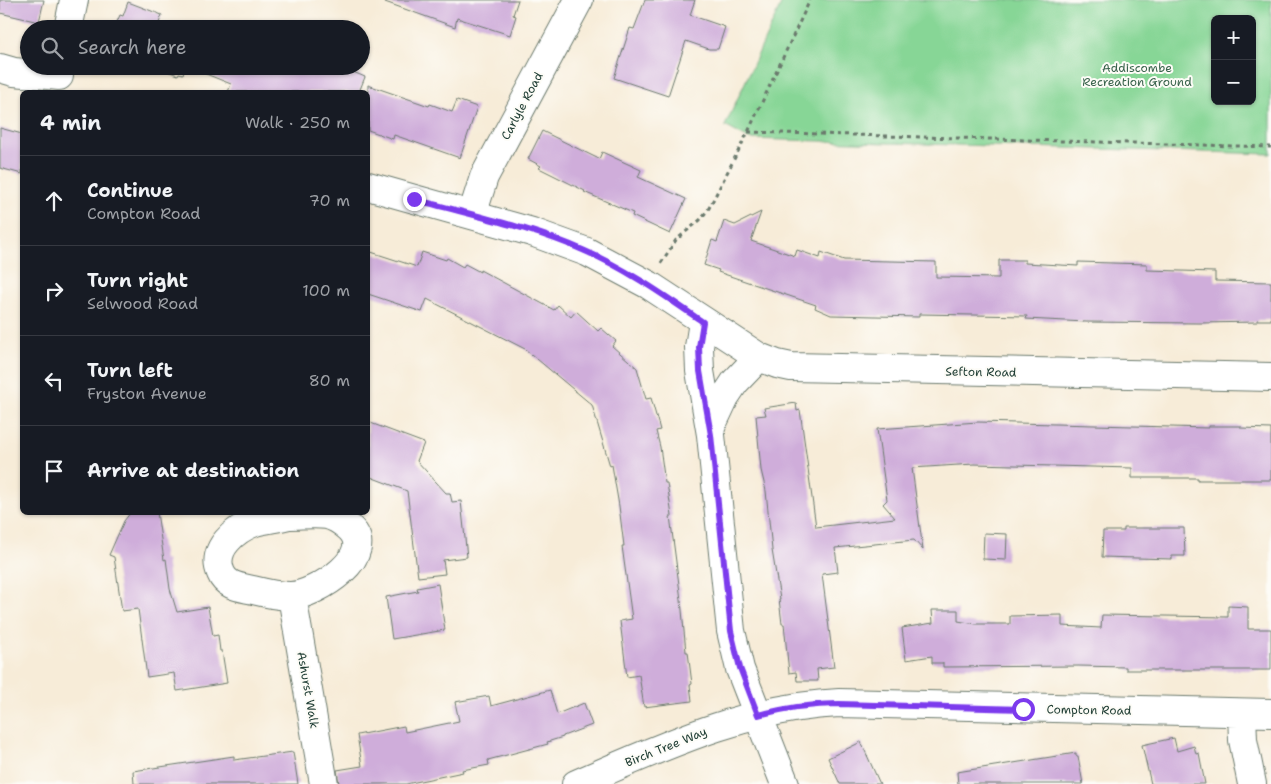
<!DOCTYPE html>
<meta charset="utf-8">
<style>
:root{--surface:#171b24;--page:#20242c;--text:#f1f3f6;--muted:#9ea1a6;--line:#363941}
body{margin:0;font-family:"Shantell Sans",sans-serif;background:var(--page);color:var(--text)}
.controls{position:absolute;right:15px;top:15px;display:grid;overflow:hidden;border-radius:8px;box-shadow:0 1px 4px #0004}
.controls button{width:45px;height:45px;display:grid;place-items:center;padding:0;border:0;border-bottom:1px solid var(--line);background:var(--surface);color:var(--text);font:25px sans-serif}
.stop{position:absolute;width:15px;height:15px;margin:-11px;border:4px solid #7c3aed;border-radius:50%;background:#fff}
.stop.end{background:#7c3aed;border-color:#fff;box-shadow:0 1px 5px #0008}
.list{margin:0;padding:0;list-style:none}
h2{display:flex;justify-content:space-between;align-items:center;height:65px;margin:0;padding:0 20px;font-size:21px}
h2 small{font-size:16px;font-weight:400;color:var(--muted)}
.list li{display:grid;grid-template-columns:32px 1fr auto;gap:15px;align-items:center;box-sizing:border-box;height:90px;padding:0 20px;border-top:1px solid var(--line)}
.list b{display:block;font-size:19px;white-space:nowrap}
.list p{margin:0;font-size:16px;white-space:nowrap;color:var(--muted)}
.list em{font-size:16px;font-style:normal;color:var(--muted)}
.icon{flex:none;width:28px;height:28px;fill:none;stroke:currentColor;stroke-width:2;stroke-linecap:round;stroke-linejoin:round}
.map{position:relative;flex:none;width:1271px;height:784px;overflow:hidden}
.search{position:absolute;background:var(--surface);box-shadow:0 1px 4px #0004;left:20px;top:20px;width:350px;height:55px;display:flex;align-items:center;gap:12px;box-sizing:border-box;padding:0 18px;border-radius:28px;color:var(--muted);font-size:19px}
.panel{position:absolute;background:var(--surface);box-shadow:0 1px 4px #0004;left:20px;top:90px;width:350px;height:425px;border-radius:8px}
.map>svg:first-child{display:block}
</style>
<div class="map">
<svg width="1271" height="784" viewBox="0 0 1271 784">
<rect width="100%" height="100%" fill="#fdfcf7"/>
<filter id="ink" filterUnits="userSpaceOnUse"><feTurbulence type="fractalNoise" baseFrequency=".02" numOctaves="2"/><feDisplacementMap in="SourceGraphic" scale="10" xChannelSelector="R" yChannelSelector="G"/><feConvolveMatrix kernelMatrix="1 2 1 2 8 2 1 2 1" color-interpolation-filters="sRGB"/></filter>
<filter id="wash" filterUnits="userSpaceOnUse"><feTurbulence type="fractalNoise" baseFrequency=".0096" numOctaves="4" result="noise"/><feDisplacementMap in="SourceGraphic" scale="20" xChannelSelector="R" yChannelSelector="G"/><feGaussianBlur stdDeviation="1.12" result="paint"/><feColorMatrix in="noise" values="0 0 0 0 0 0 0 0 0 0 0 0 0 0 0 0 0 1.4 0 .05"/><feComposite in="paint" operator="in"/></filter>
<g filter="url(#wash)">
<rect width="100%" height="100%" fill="#f7ecd8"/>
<path fill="#87d696" stroke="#538a65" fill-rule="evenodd" d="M783,0H1271V154L749,139L725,126ZM1215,19H1252V101H1215Z"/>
<g id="blocks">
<path fill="#cfadda" d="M0,0H44L39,22L0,13Z
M386,0H518L513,15L516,16L510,35L457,18L455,27L385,2Z
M645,0H695L690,15L725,27L718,49H709L686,41L668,96L614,78L630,28L634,29Z
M128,2L162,15L159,23L174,29H114L120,15L123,16Z
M153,66H339L365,77L359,92H228L231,84L186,66L183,74L179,73L178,75Z
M368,85L429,106L430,104L452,112L457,100L477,107L460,158L394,135L393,139L368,130Z
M0,128L22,134V174L0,168Z
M542,131L599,159L602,152L641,170L638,177L686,199L670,234L632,216L633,213L584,192L585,191L539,168L541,166L528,159Z
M761,212L751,241L795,256L797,250L820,258L821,252L844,260L936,262V277L999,278V260H1025V263L1078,266V262L1147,264V270L1215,272V281L1271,282V320H1257V322L1200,323L1086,322L1026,319L1027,316L919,314V317L831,315L815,308L816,305L718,272L719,270L704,265L712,240L717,242L724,221L735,225Z
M368,251L417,267L422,252L446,260L447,258L463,267L465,264L480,272V270L554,310L558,305L571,317L576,311L598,331L601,328L616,341L612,346L637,368L646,399L651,398L660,430L656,431L660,447L665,483H667L672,516H670L681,600L686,652H688L692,684L690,685L692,701L644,707L639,675L627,677L620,621L632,619L622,546H624L619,506L612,465L610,466L592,405L525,349L427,299L422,312L368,294Z
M796,403L797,411L800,410L816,527L895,518L883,504L887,500L877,429L978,422L1209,428V426H1241V428L1271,429V480H1198V478H1132V468L974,464L912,468L923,550L914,540L835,548L838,572L822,574L834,667L817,669L818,681H797L796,672L789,673L784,624H782L779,599H780L772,550L766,491L761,470L756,416L766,415L764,408Z
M368,422L424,443L417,461L446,493H450L452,502L461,501L467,557L443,560L445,574L418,577L407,491L368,476Z
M131,512H157L164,560L166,559L170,589L177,612L208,607L213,636L218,635L220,651H222L227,683L177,691L174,673L147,677L138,609L122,611L114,557L109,555L124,521Z
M1124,528H1184L1185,556H1172V559L1102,557L1103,531H1124Z
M984,533L1007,534L1006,560L983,559Z
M438,584L445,630L392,639L386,597L418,591L417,588Z
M1228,606L1248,607V629H1271V670H1126V667L1079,666L943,667V663H932V656L906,660L902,628L933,623L932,610H958V621L976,624H1010V616L1062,615V626L1101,628L1102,615L1228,617Z
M550,690L557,714L584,703L592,725L563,736V737L547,742L548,744L488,760L489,765L462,770L463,772L406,784H339L337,770L362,766L357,735L404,726L405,732L459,721L455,702L489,696L491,706Z
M1174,738L1177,751L1194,746L1196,754L1199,753L1205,784H1151L1142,745Z
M861,742L880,784H840L828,758Z
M293,752L298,784H134L133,771L234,756V760Z
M1076,753V756H1078L1083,784H958L957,772Z"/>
</g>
</g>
<g filter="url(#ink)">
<use href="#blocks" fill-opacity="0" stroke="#6b7a6d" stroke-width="1"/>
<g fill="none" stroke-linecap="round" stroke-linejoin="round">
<g stroke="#6b7a6d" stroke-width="30">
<path id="minor" d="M68,29L74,0
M0,68L14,72L59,76
M368,186L532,232L587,252L649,285L759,357L777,364L791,367L1271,377
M472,215L484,177L579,0
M703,322L699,347L700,371L711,435L731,631L740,669L747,687L785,784
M710,429L725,397L735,382L759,357
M289,515C301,515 315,513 327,515C335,517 341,521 347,526C383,553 315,596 290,596C278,596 265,593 253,590C240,587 226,586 221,573C210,549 236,529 255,522C266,519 278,518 289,515Z
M292,596L324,784
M1242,713L1243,740L1252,784
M576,784C660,748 746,707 839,703L1271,713"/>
</g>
<path stroke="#6b7a6d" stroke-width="3" stroke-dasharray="4 4" stroke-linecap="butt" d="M748,132L1271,147
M661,263L676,240L700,220L709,208L748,132L810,0"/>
<use href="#minor" stroke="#fff" stroke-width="28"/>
</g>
</g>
<g fill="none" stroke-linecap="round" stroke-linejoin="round" filter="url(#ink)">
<path stroke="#7c3aed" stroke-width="6" d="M414,199C471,215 531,227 585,251C627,269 665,296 703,322L699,347L700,371L711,435L731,631L740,668L758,715C785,708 811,704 839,704L1023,709"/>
</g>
<g text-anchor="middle" stroke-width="4" stroke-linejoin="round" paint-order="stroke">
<g font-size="12" fill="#39634c" stroke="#fdfcf7">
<text x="1137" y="72">Addiscombe<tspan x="1137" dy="14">Recreation Ground</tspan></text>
</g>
<g font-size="12" fill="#1f3d34" stroke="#fdfcf7">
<text transform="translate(522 106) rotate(-62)" y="4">Carlyle Road</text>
<text transform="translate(981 372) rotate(1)" y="4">Sefton Road</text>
<text transform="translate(308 690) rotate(80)" y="4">Ashurst Walk</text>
<text transform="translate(1089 710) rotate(1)" y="4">Compton Road</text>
<text transform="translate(666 747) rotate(-22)" y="4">Birch Tree Way</text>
</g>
</g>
</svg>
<div class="controls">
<button>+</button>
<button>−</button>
</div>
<div class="stop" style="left:1023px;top:709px"></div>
<div class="stop end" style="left:414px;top:199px"></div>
<div class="search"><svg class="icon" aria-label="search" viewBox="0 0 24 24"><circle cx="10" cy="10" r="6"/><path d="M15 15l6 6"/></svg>Search here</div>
<section class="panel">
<h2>4 min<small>Walk · 250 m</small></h2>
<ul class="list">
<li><svg class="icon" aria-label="ahead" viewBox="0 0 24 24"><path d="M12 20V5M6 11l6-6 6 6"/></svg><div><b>Continue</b><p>Compton Road</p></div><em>70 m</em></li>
<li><svg class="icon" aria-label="right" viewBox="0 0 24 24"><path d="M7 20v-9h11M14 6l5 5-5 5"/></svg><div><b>Turn right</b><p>Selwood Road</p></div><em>100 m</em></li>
<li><svg class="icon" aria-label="left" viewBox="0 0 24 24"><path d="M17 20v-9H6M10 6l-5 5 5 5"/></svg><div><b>Turn left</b><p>Fryston Avenue</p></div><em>80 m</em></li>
<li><svg class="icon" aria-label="arrive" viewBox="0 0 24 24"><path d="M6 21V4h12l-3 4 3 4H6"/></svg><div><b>Arrive at destination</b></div></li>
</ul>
</section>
</div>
